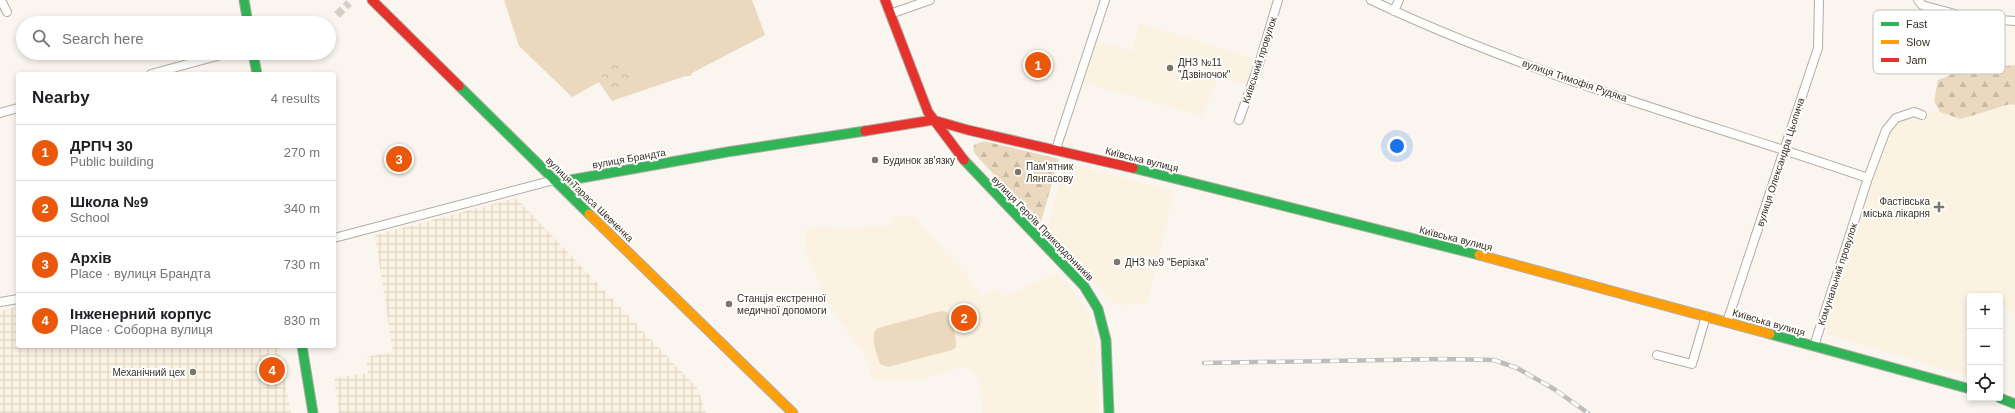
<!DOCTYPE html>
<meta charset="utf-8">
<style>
:root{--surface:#fff;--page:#f2f2f2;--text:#202124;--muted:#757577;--line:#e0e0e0;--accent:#ea580c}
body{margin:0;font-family:Helvetica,sans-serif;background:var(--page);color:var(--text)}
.controls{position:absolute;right:12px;bottom:12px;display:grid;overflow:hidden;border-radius:4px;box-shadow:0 2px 6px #0003}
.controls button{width:36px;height:36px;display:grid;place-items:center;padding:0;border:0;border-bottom:1px solid var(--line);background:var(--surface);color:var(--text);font:20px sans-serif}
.you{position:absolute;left:1397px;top:146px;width:14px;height:14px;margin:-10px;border:3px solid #fff;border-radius:50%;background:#1a73e8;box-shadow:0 0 0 6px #1a73e833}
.badge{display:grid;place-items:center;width:26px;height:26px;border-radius:50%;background:var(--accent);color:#fff;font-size:13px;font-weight:700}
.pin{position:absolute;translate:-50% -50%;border:2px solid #fff;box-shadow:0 1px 4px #0006}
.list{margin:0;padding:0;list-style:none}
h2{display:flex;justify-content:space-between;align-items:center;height:52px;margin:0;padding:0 16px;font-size:17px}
h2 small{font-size:13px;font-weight:400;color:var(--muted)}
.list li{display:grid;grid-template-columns:26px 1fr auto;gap:12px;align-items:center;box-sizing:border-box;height:56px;padding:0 16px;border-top:1px solid var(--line)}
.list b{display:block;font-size:15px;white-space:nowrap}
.list p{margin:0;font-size:13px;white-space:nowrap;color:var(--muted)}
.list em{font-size:13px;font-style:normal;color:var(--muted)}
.icon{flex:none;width:22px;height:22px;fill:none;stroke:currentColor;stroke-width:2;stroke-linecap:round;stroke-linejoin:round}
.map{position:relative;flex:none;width:2015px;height:413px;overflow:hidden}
.search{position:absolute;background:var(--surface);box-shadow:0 2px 6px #0003;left:16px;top:16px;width:320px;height:44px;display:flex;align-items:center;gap:10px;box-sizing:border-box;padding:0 14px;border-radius:22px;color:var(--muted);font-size:15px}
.panel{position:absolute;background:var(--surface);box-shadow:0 2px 6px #0003;left:16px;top:72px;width:320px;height:276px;border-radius:4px}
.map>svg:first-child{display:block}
</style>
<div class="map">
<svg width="2015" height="413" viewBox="0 0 2015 413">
<defs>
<pattern id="industrial-grid" width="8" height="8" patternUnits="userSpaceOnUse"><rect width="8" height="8" fill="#fcf2e2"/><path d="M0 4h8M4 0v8" fill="none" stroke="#d9d0c2"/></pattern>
<pattern id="forest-firs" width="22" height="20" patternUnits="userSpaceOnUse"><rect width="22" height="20" fill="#ead9be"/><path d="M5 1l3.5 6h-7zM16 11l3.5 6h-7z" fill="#c9bba3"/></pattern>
<pattern id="park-crowns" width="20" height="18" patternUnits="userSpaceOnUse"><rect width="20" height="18" fill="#ead9be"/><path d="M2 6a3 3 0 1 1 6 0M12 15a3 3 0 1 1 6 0" fill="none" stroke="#c9bba3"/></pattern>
</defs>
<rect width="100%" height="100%" fill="#faf6ef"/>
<path fill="#fcf2e2" d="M1140,23L1256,60L1247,85L1219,76L1202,116L1082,82L1096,41L1132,51Z
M2010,104L2015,105V314L2002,307L2000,312V296H1970V376L1829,335L1824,326L1895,115L1916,110L1940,112L1961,119Z
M1065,162L1174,191L1147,304L1118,305L1105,294L1047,229Z
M896,216L915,217L944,251L967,275L982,298L998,288L1003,297L1057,273L1077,294L1088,313L1092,325L1096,343L1099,413H983L979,381L967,366L915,381L873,380L864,354L825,299L806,251L805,229L827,226L833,230L891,225Z"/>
<path fill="url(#industrial-grid)" d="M516,198L698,389L706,413H339L334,378L368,373L366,357L393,352L375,235Z
M18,307V346H278L291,413H0V311Z"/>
<path fill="#ead9be" d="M504,0H752L765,35L692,73L691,76H685L612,101L599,82L572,97L519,46Z
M941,311L947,312C952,321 957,336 956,347L952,350L888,367L880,364C877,353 868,335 878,328Z"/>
<path fill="url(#forest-firs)" d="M2015,65V105L2010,104L1961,119L1940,112L1934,101L1938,80L1957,72Z
M984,141L1059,159L1040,225L975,154L973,149L974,145Z"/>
<path fill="url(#park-crowns)" d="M621,58L634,90L612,96L597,66Z"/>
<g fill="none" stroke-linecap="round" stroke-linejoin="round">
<path stroke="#d3cec6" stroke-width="8" stroke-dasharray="8 4" stroke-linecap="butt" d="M337,15L349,3"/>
<g stroke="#b2ada5" stroke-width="10">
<path id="street" d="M1,0L7,12
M1371,0C1530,76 1702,121 1868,178
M1918,0L1922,5L1970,18L2015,21
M1394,11L1399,0
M890,14L930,0
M151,74L228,53
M0,113L18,108
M1239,120L1259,64L1278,0
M1056,149L1105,0
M334,238L554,180
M0,302L18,299
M1727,322L1818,48L1819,0
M1814,346L1868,178L1886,130L1896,118L1914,112L1922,115
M1657,355L1692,364L1706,316"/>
</g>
<g stroke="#b2ada5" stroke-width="11">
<path id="fast" d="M244,0L248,23
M253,53L257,74
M459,86L589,214
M964,160L1084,286L1098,309L1106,340L1109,413
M1133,168L1479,255
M554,180H570L727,152L865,131
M1770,334L1970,389
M302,346L313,413
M2000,398L2015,404"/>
</g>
<g stroke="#b2ada5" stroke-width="11">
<path id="slow" d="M589,214L793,413
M1479,255L1770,334"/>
</g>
<g stroke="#b2ada5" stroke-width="11">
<path id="jam" d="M372,0L459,86
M885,0L928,112L964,160
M865,131L933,120L968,130L1133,168"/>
</g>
<use href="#street" stroke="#fefefd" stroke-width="8"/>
<use href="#fast" stroke="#30b455" stroke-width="9"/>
<use href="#slow" stroke="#ff9f0a" stroke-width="9"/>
<use href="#jam" stroke="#e5322d" stroke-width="9"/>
<g stroke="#bebdbb" stroke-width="4.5">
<path id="rail" d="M1204,363L1443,359L1494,360L1517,368L1554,389L1588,413"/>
</g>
<use href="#rail" stroke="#fff" stroke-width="3" stroke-dasharray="9" stroke-linecap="butt"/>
</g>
<g fill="#7b756a" stroke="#fff" stroke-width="1.5">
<circle cx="1170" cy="68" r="4"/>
<circle cx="875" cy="160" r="4"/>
<circle cx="1018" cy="172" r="4"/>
<path d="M1937 201h4v4h4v4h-4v4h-4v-4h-4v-4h4z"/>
<circle cx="1117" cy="262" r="4"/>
<circle cx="729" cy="304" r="4"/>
<circle cx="193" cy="372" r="4"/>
</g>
<g text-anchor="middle" stroke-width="4" stroke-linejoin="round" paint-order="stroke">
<g font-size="10" fill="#373023" stroke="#fff">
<text transform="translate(1259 60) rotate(-72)" y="4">Київський провулок</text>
<text transform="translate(1575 80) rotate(19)" y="4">вулиця Тимофія Рудяка</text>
<text transform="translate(629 158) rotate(-10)" y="4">вулиця Брандта</text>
<text transform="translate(1142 159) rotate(14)" y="4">Київська вулиця</text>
<text transform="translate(1780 162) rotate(-72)" y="4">вулиця Олександра Цьопича</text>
<text transform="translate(590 199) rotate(44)" y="4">вулиця Тараса Шевченка</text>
<text transform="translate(1043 228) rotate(46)" y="4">вулиця Героїв Прикордонників</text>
<text transform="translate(1456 238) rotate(14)" y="4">Київська вулиця</text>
<text transform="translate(1837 274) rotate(-72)" y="4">Комунальний провулок</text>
<text transform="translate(1769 322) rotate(16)" y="4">Київська вулиця</text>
</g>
<g font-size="10" fill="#373023" stroke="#fff" text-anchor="start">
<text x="1178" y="66">ДНЗ №11<tspan x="1178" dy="12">"Дзвіночок"</tspan></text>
<text x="883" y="164">Будинок зв'язку</text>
<text x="1026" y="170">Пам'ятник<tspan x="1026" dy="12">Лянгасову</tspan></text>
<text x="1930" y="205" text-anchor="end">Фастівська<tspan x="1930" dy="12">міська лікарня</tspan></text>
<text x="1125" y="266">ДНЗ №9 "Берізка"</text>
<text x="737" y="302">Станція екстренної<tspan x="737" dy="12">медичної допомоги</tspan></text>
<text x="185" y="376" text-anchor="end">Механічний цех</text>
</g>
</g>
<rect x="1873" y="10" width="132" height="64" rx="6" fill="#fff" stroke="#c3c1bd" stroke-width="1"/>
<rect x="1881" y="22" width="18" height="4" fill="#30b455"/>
<rect x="1881" y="40" width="18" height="4" fill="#ff9f0a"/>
<rect x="1881" y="58" width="18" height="4" fill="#e5322d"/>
<g font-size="11" fill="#373023">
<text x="1906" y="28">Fast</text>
<text x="1906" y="46">Slow</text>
<text x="1906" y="64">Jam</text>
</g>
</svg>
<div class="controls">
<button>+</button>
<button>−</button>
<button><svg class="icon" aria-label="locate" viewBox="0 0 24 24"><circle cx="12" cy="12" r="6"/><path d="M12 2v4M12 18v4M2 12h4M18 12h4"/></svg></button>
</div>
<div class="you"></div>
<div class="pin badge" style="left:1038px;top:65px">1</div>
<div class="pin badge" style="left:964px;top:318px">2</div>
<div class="pin badge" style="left:399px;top:159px">3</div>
<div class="pin badge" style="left:272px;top:370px">4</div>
<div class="search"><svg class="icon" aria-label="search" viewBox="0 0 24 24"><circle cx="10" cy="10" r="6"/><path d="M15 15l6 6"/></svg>Search here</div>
<section class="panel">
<h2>Nearby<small>4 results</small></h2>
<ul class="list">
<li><span class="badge">1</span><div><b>ДРПЧ 30</b><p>Public building</p></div><em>270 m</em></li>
<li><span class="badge">2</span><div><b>Школа №9</b><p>School</p></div><em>340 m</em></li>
<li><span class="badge">3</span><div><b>Архів</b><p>Place · вулиця Брандта</p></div><em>730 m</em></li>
<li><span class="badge">4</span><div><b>Інженерний корпус</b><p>Place · Соборна вулиця</p></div><em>830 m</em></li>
</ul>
</section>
</div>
